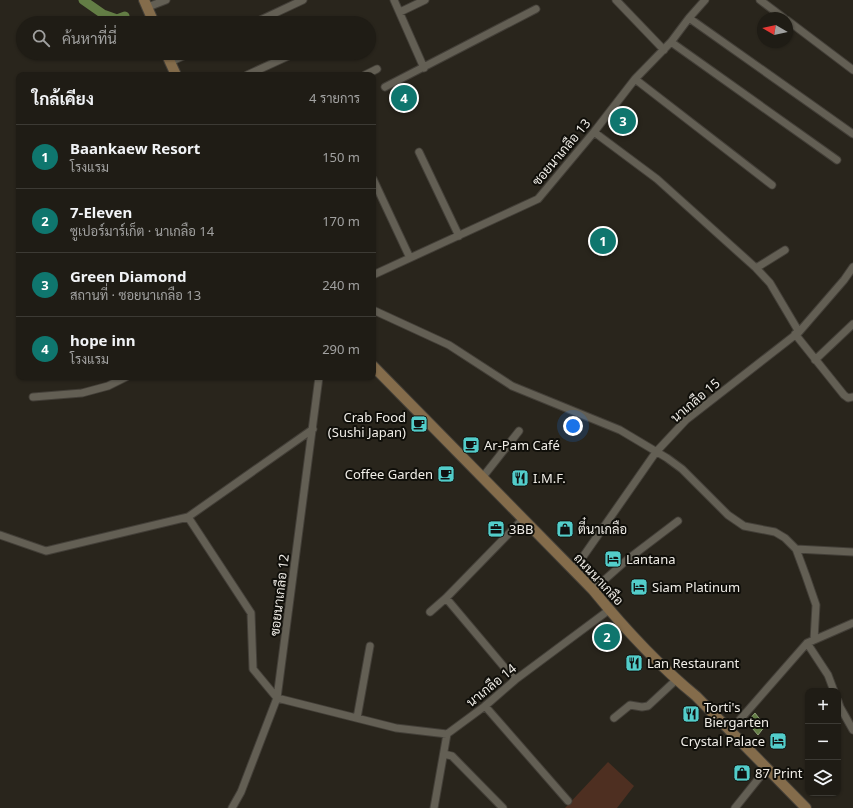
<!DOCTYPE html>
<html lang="th">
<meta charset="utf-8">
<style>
:root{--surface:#1f1c15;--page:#2c2922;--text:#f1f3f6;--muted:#a1a1a0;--line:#3c3a34;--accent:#0f766e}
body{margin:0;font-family:"Noto Sans",Sarabun,sans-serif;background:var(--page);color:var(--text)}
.controls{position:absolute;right:12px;bottom:12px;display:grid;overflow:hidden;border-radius:8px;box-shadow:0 1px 3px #0004}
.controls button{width:36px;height:36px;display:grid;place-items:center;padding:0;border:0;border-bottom:1px solid var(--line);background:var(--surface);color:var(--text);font:20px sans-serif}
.compass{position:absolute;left:757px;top:12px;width:36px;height:36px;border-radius:50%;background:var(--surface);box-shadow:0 1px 3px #0004;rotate:279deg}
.you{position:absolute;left:573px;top:426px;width:14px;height:14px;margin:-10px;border:3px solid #fff;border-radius:50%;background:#1a73e8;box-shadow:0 0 0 6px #1a73e833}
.badge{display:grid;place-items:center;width:26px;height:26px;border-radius:50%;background:var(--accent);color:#fff;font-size:13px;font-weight:700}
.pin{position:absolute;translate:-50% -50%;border:2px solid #fff;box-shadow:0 1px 4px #0006}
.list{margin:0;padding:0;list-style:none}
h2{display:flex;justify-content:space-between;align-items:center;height:52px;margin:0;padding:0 16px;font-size:17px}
h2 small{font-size:13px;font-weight:400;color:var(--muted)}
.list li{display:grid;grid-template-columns:26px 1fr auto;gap:12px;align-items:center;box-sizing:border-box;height:64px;padding:0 16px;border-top:1px solid var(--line)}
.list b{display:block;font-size:15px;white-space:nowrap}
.list p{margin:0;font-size:13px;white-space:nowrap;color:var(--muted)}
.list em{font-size:13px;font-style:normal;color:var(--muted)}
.icon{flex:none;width:22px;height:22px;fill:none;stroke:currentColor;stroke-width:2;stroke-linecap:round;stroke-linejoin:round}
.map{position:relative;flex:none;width:853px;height:808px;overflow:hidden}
.search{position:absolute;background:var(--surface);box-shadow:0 1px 3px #0004;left:16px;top:16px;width:360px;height:44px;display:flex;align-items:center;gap:10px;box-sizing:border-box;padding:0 14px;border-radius:22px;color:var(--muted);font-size:15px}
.panel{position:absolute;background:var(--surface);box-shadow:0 1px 3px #0004;left:16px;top:72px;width:360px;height:308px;border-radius:8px}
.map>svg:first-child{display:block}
</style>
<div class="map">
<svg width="853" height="808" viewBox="0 0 853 808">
<rect width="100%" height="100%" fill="#29251c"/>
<path fill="#4e2f21" d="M608,762L634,786L617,808H565Z"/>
<path fill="#637d45" stroke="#8d9f76" d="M755,713L765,726L758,735L747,722Z"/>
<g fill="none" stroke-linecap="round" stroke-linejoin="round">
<path stroke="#637d45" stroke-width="9" d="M83,0L103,14L117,19L125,16"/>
<g stroke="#433f38" stroke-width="9">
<path id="street" d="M394,0L424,68
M616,0L664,50
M760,0L784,18
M148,7L166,0
M400,12L425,0
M689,18L853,134
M787,20L853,70
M254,23L303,0
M671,42L837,160
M170,62L190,53
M247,75L295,53
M365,75L377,69
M635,79L772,185
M385,87L536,9
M594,132L657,179L756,268L770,283L799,332
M419,152L459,236
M373,179L410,258
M756,268L785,250
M373,275L538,199L594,132L635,79L671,42L689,18L705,0
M373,310L449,345L512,386L620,430L667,458L682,469L728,515L744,526L775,532L785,538L796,549L806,576L816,605L814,640L807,643L730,731
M795,334L844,395L848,398L853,397
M815,360L853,324
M33,397L82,393L108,386L126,377
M482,478L519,431
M188,517L251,613L253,669L277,698L396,728L447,734
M0,535L46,551L188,517L313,429
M796,549L853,552
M573,571L656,452L686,420L799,332L844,280L853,267
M593,590L628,559L678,521
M446,598L515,680
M430,612L446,598L523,519
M814,640L853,623
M807,643L828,675L834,691
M838,701L840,707L853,730
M485,706L568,801
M357,718L370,646
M614,718L630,705L642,707L648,706L676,680
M444,754L452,756L503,808
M232,808L241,792L277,698L319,377
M434,808L447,734L485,706L515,680L609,610
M735,808L767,768"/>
</g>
<g stroke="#433f38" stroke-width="12">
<path id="secondary" d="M144,0L154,23
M166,53L176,75
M373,366L593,590C624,628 658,665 696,696L806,808"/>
</g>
<use href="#street" stroke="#635f54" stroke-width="7"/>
<use href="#secondary" stroke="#846c4b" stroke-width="10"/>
</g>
<defs>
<g id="cafe-square" transform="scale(0.9)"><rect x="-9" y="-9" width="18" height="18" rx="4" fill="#53cdca" stroke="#100f0a"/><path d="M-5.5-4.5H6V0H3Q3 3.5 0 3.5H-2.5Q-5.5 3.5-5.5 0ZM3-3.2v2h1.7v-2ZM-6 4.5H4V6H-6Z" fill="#111"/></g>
<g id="restaurant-square" transform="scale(0.9)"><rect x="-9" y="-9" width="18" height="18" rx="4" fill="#53cdca" stroke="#100f0a"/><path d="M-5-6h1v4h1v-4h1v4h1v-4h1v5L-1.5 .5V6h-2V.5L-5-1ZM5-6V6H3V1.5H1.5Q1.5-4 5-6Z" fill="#111"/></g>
<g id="office-square" transform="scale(0.9)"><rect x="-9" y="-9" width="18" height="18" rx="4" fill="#53cdca" stroke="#100f0a"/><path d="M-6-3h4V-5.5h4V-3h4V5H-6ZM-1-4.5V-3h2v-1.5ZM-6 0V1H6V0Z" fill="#111"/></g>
<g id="shop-square" transform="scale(0.9)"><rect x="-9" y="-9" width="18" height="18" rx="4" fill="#53cdca" stroke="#100f0a"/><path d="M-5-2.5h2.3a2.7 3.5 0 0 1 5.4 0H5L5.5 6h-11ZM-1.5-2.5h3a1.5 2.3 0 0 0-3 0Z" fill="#111"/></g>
<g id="hotel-square" transform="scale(0.9)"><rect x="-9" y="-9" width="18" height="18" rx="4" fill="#53cdca" stroke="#100f0a"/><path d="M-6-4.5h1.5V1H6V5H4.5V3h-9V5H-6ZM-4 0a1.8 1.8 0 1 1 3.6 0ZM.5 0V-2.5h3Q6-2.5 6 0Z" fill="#111"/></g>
</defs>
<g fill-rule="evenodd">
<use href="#cafe-square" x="419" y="424"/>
<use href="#cafe-square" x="471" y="445"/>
<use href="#cafe-square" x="446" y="474"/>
<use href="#restaurant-square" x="520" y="478"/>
<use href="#office-square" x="496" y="529"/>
<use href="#shop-square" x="565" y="529"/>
<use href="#hotel-square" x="613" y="559"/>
<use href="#hotel-square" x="639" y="587"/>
<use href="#restaurant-square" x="634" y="663"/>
<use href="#restaurant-square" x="691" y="714"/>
<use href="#hotel-square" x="778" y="741"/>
<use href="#shop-square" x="742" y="773"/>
</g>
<g text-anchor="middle" stroke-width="4" stroke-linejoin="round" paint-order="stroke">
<g font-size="13" fill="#f0ede7" stroke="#100f0a">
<text transform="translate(561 152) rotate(-50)" y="5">ซอยนาเกลือ 13</text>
<text transform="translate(695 400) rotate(-40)" y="5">นาเกลือ 15</text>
<text transform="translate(599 579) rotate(47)" y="5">ถนนนาเกลือ</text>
<text transform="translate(279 595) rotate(-83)" y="5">ซอยนาเกลือ 12</text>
<text transform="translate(491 685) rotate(-39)" y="5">นาเกลือ 14</text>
</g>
<g font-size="13" fill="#f0ede7" stroke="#100f0a" text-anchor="start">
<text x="406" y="422" text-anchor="end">Crab Food<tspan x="406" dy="15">(Sushi Japan)</tspan></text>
<text x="484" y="450">Ar-Pam Café</text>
<text x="433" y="479" text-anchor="end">Coffee Garden</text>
<text x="533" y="483">I.M.F.</text>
<text x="509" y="534">3BB</text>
<text x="578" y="534">ตี๋นาเกลือ</text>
<text x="626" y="564">Lantana</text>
<text x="652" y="592">Siam Platinum</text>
<text x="647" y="668">Lan Restaurant</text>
<text x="704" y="712">Torti's<tspan x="704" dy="15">Biergarten</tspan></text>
<text x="765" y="746" text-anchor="end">Crystal Palace</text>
<text x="755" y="778">87 Print</text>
</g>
</g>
</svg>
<div class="controls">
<button>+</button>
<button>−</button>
<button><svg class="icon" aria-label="layers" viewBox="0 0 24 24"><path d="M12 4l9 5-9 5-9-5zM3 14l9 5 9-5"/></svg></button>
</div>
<svg class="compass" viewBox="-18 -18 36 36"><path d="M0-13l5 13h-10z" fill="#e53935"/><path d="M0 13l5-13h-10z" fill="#a1a1a0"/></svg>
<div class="you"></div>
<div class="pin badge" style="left:603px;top:241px">1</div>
<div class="pin badge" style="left:607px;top:637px">2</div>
<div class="pin badge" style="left:623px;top:121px">3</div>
<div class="pin badge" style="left:404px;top:98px">4</div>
<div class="search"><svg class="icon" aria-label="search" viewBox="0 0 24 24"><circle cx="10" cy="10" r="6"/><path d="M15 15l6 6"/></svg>ค้นหาที่นี่</div>
<section class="panel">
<h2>ใกล้เคียง<small>4 รายการ</small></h2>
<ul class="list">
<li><span class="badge">1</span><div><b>Baankaew Resort</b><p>โรงแรม</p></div><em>150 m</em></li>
<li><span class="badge">2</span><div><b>7-Eleven</b><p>ซูเปอร์มาร์เก็ต · นาเกลือ 14</p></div><em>170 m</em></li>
<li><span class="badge">3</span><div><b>Green Diamond</b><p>สถานที่ · ซอยนาเกลือ 13</p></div><em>240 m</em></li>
<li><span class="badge">4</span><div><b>hope inn</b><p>โรงแรม</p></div><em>290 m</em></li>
</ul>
</section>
</div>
